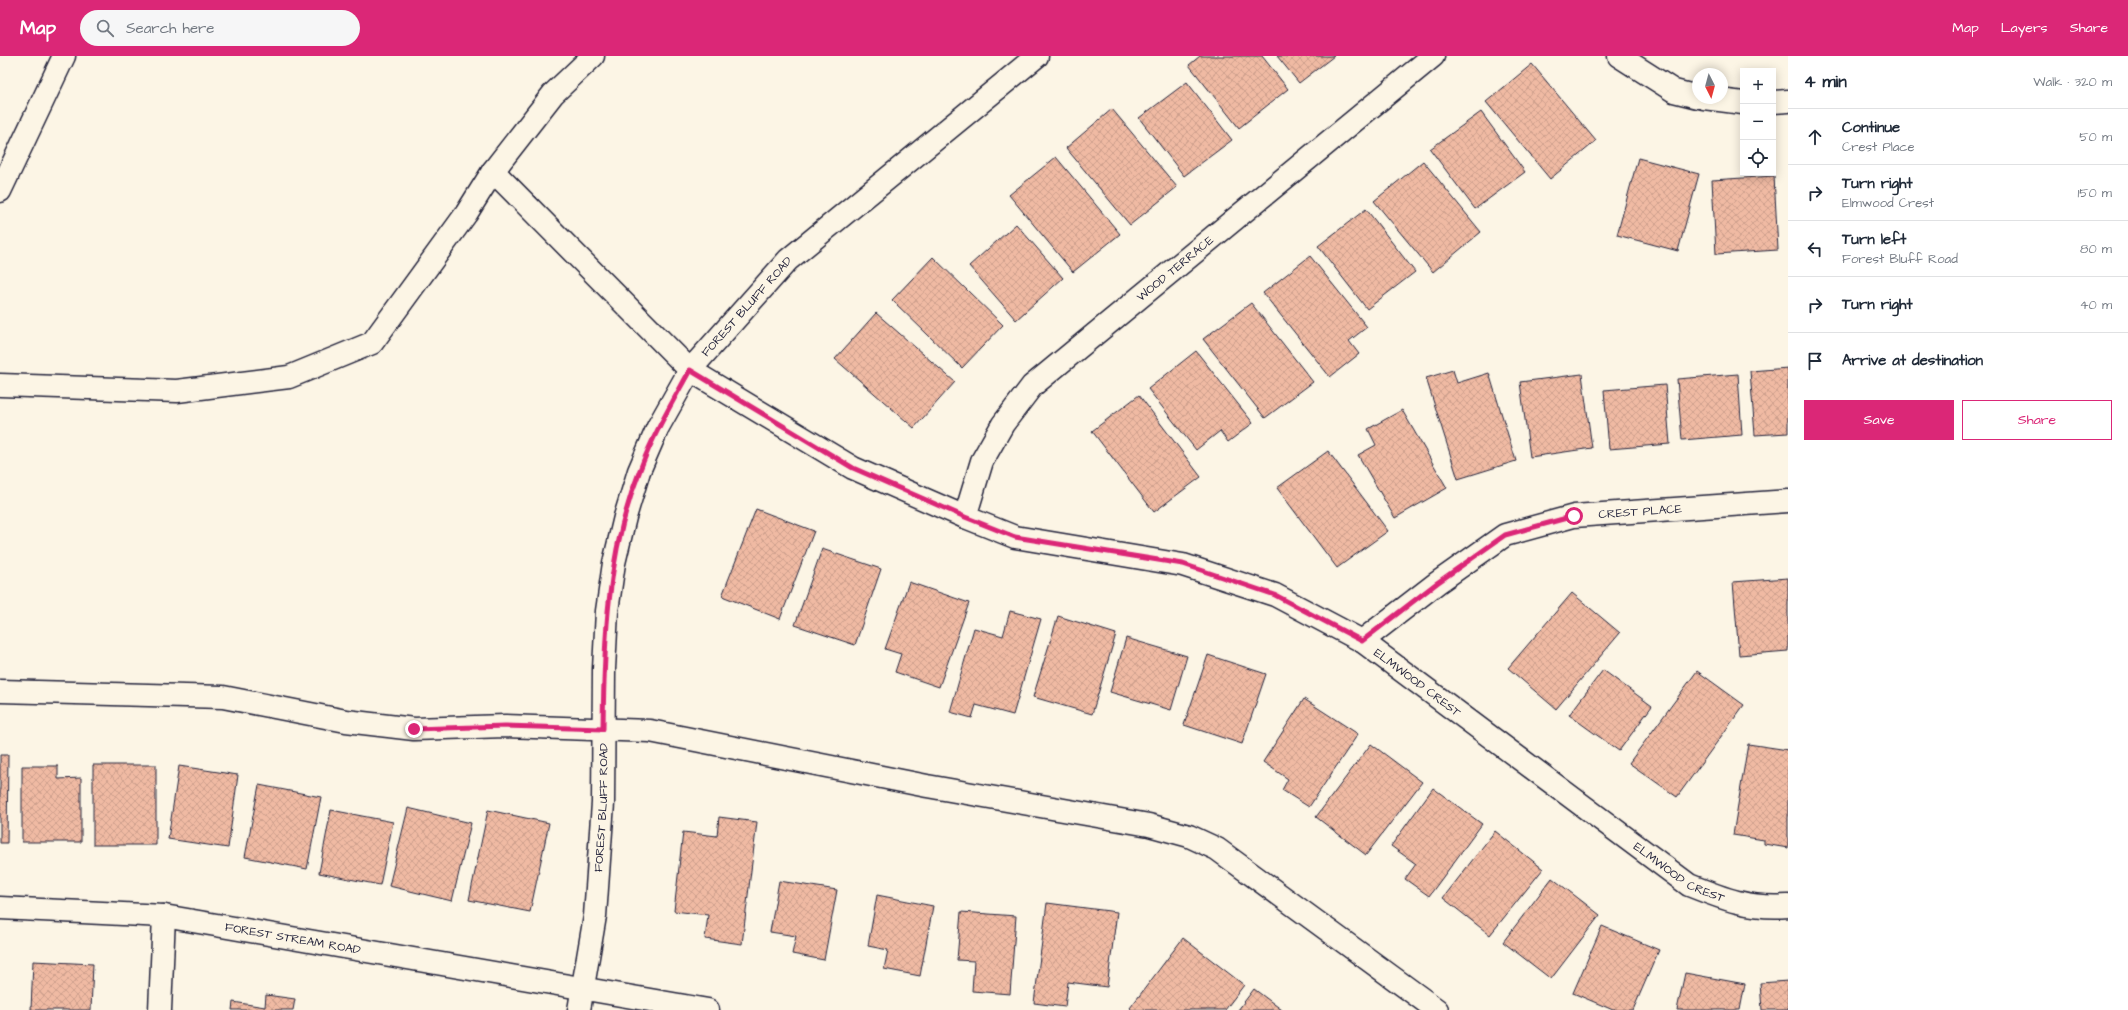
<!DOCTYPE html>
<meta charset="utf-8">
<style>
:root{--surface:#fff;--page:#f6f6f7;--text:#1f2937;--muted:#747a83;--line:#e0e1e3;--accent:#db2777}
body{margin:0;font-family:"Architects Daughter",sans-serif;background:var(--page);color:var(--text)}
.controls{position:absolute;right:12px;top:12px;display:grid;overflow:hidden;border-radius:0px;box-shadow:0 2px 10px #0003}
.controls button{width:36px;height:36px;display:grid;place-items:center;padding:0;border:0;border-bottom:1px solid var(--line);background:var(--surface);color:var(--text);font:20px sans-serif}
.compass{position:absolute;left:1692px;top:12px;width:36px;height:36px;border-radius:50%;background:var(--surface);box-shadow:0 2px 10px #0003;rotate:174deg}
.stop{position:absolute;width:12px;height:12px;margin:-9px;border:3px solid #db2777;border-radius:50%;background:#fff}
.stop.end{background:#db2777;border-color:#fff;box-shadow:0 1px 4px #0008}
.list{margin:0;padding:0;list-style:none}
h2{display:flex;justify-content:space-between;align-items:center;height:52px;margin:0;padding:0 16px;font-size:17px}
h2 small{font-size:13px;font-weight:400;color:var(--muted)}
.list li{display:grid;grid-template-columns:26px 1fr auto;gap:12px;align-items:center;box-sizing:border-box;height:56px;padding:0 16px;border-top:1px solid var(--line)}
.list b{display:block;font-size:15px;white-space:nowrap}
.list p{margin:0;font-size:13px;white-space:nowrap;color:var(--muted)}
.list em{font-size:13px;font-style:normal;color:var(--muted)}
.actions{display:flex;gap:8px;padding:12px 16px}
.actions a{flex:1;padding:9px 0;border:1px solid var(--accent);border-radius:0px;text-align:center;font-size:14px;color:var(--accent)}
.actions .main{background:var(--accent);color:#fff}
.icon{flex:none;width:22px;height:22px;fill:none;stroke:currentColor;stroke-width:2;stroke-linecap:round;stroke-linejoin:round}
.map{position:relative;flex:none;width:1788px;height:954px;overflow:hidden}
header{display:flex;align-items:center;gap:24px;box-sizing:border-box;height:56px;padding:0 20px;background:var(--accent);color:#fff}
header strong{font-size:19px}
nav{display:flex;gap:22px;margin-inline-start:auto;font-size:14px}
.search{width:280px;height:36px;background:var(--page);display:flex;align-items:center;gap:10px;box-sizing:border-box;padding:0 14px;border-radius:22px;color:var(--muted);font-size:15px}
main{display:flex}
aside{flex:1;background:var(--surface)}
.map>svg:first-child{display:block}
</style>
<header>
<strong>Map</strong>
<div class="search"><svg class="icon" aria-label="search" viewBox="0 0 24 24"><circle cx="10" cy="10" r="6"/><path d="M15 15l6 6"/></svg>Search here</div>
<nav><a>Map</a><a>Layers</a><a>Share</a></nav>
</header>
<main>
<div class="map">
<svg width="1788" height="954" viewBox="0 0 1788 954">
<defs>
<pattern id="building-cross-hatch" width="8" height="8" patternUnits="userSpaceOnUse"><rect width="8" height="8" fill="#f0baa3"/><path d="M0 0l8 8M0 8l8-8" fill="none" stroke="#cea08d"/></pattern>
</defs>
<rect width="100%" height="100%" fill="#fcf5e5"/>
<filter id="ink" filterUnits="userSpaceOnUse"><feTurbulence type="fractalNoise" baseFrequency=".025" numOctaves="2"/><feDisplacementMap in="SourceGraphic" scale="8" xChannelSelector="R" yChannelSelector="G"/><feConvolveMatrix kernelMatrix="1 2 1 2 8 2 1 2 1" color-interpolation-filters="sRGB"/></filter>
<g filter="url(#ink)">
<path fill="url(#building-cross-hatch)" stroke="#22223b" d="M1200,0H1262L1288,33L1239,72L1189,9Z
M1277,0H1334L1299,27Z
M1532,8L1596,85L1550,123L1486,46Z
M1187,26L1232,84L1184,120L1139,62Z
M1112,53L1177,131L1130,169L1066,92Z
M1481,56L1525,116L1475,153L1430,93Z
M1056,101L1120,178L1073,216L1009,139Z
M1638,102L1699,118L1678,195L1617,179Z
M1423,105L1481,176L1433,216L1374,145Z
M1774,120L1778,194L1716,198L1712,124Z
M1366,153L1415,216L1367,253L1318,190Z
M1016,168L1063,222L1016,264L969,210Z
M1310,200L1367,271L1349,285L1359,298L1330,321L1263,237Z
M933,201L1003,269L962,312L892,244Z
M1251,247L1313,326L1265,362L1203,283Z
M876,257L955,326L914,372L835,303Z
M1196,295L1253,367L1228,386L1220,375L1196,394L1148,333Z
M1788,312V377L1755,379L1750,315Z
M1453,314L1457,327L1489,317L1516,405L1458,423L1426,322Z
M1582,318L1592,392L1530,401L1520,326Z
M1738,318L1742,379L1682,384L1677,323Z
M1665,329L1670,388L1609,393L1604,334Z
M1139,339L1201,421L1154,456L1092,375Z
M1402,354L1447,432L1395,462L1358,399L1376,389L1368,373Z
M1328,395L1388,475L1337,512L1277,432Z
M756,453L814,475L780,563L722,540Z
M822,493L881,513L855,589L795,569Z
M1788,522V595L1739,599L1733,526Z
M909,526L969,547L939,631L895,616L901,598L885,593Z
M1572,537L1620,577L1556,653L1508,612Z
M1010,555L1041,563L1013,659L976,649L972,662L950,656L974,572L1003,580Z
M1058,560L1116,578L1092,658L1033,641Z
M1126,582L1187,600L1171,654L1110,636Z
M1208,599L1266,618L1242,688L1184,669Z
M1603,614L1652,650L1619,695L1569,659Z
M1697,615L1744,649L1677,741L1629,707Z
M1304,643L1358,678L1309,751L1282,734L1288,723L1263,706Z
M1371,688L1422,726L1366,799L1316,761Z
M1748,688L1788,694V792L1764,788V784L1733,779Z
M0,699H8L7,787H0Z
M93,709H156V789H93Z
M22,710H58V723L81,722V786H22Z
M179,710L238,719L228,792L168,783Z
M259,729L321,741L307,813L245,801Z
M1433,732L1482,768L1429,840L1405,823L1416,808L1391,790Z
M408,752L471,767L452,845L389,830Z
M331,754L393,766L380,829L319,817Z
M488,754L549,767L530,856L469,844Z
M719,761L757,766L742,888L705,883L708,859L674,855L683,776L717,780Z
M1495,775L1543,813L1490,879L1443,842Z
M1552,822L1600,859L1551,923L1503,886Z
M779,825L837,834L824,904L792,898L796,880L770,876Z
M877,839L933,850L920,920L884,913L888,894L868,890Z
M1047,847L1117,856L1107,931L1068,926L1065,951L1034,947Z
M961,856L1016,860L1010,938L972,935L974,905L957,904Z
M1602,870L1659,894L1633,954H1613L1573,937Z
M1183,882L1244,929L1225,954H1132L1130,952Z
M33,905L93,908L91,954H31Z
M1685,917L1745,928L1740,954H1677Z
M1788,925V954H1762L1760,927Z
M1254,933L1282,954H1238Z
M266,939L295,943L293,954H232L233,946L265,951Z"/>
<g fill="none" stroke-linecap="round" stroke-linejoin="round">
<g stroke="#22223b" stroke-width="25">
<g id="minor">
<path d="M1619,0L1674,35L1698,41"/>
<path d="M1704,42L1743,47"/>
<path d="M1773,46L1788,45"/>
<path id="s1" d="M493,115L690,314L853,412L965,461L1015,481L1183,509L1275,539L1362,585L1689,829C1724,843 1749,853 1788,850"/>
<path d="M0,135L64,0"/>
<path d="M0,329L177,335L289,321L372,287L466,158L493,115L553,38L593,0"/>
<path id="s2" d="M965,461L982,405L1003,368L1032,330L1433,0"/>
<path id="s3" d="M1362,585L1437,527L1505,479L1574,460L1788,445"/>
<path d="M0,635L223,641L346,665L414,673L505,670L650,675L927,730L1149,769L1189,780L1217,793L1437,954"/>
<path id="s4" d="M0,852L164,860L708,954"/>
<path d="M160,954L164,860"/>
<path id="s5" d="M579,954L595,860L603,747L604,613L607,555L614,507L625,461L639,415L658,371L690,314L788,204L1037,0"/>
</g>
</g>
<use href="#minor" stroke="#fcf5e5" stroke-width="22"/>
</g>
</g>
<g fill="none" stroke-linecap="round" stroke-linejoin="round" filter="url(#ink)">
<path stroke="#db2777" stroke-width="5" d="M414,673L505,670L603,673C604,585 607,496 640,414C653,379 672,347 690,314L853,412L965,461L1015,481L1183,508L1275,539L1362,585L1437,527L1505,479L1574,460"/>
</g>
<g text-anchor="middle" stroke-width="4" stroke-linejoin="round" paint-order="stroke">
<g font-size="12" fill="#22223b" stroke="#fcf5e5">
<text dy="4" stroke="none"><textPath href="#s2" startOffset="334">WOOD TERRACE</textPath></text>
<text dy="4" stroke="none"><textPath href="#s5" startOffset="743">FOREST BLUFF ROAD</textPath></text>
<text dy="4" stroke="none"><textPath href="#s3" startOffset="316">CREST PLACE</textPath></text>
<text dy="4" stroke="none"><textPath href="#s1" startOffset="1081">ELMWOOD CREST</textPath></text>
<text dy="4" stroke="none"><textPath href="#s5" startOffset="204">FOREST BLUFF ROAD</textPath></text>
<text dy="4" stroke="none"><textPath href="#s1" startOffset="1405">ELMWOOD CREST</textPath></text>
<text dy="4" stroke="none"><textPath href="#s4" startOffset="295">FOREST STREAM ROAD</textPath></text>
</g>
</g>
</svg>
<div class="controls">
<button>+</button>
<button>−</button>
<button><svg class="icon" aria-label="locate" viewBox="0 0 24 24"><circle cx="12" cy="12" r="6"/><path d="M12 2v4M12 18v4M2 12h4M18 12h4"/></svg></button>
</div>
<svg class="compass" viewBox="-18 -18 36 36"><path d="M0-13l5 13h-10z" fill="#e53935"/><path d="M0 13l5-13h-10z" fill="#747a83"/></svg>
<div class="stop" style="left:1574px;top:460px"></div>
<div class="stop end" style="left:414px;top:673px"></div>
</div>
<aside>
<h2>4 min<small>Walk · 320 m</small></h2>
<ul class="list">
<li><svg class="icon" aria-label="ahead" viewBox="0 0 24 24"><path d="M12 20V5M6 11l6-6 6 6"/></svg><div><b>Continue</b><p>Crest Place</p></div><em>50 m</em></li>
<li><svg class="icon" aria-label="right" viewBox="0 0 24 24"><path d="M7 20v-9h11M14 6l5 5-5 5"/></svg><div><b>Turn right</b><p>Elmwood Crest</p></div><em>150 m</em></li>
<li><svg class="icon" aria-label="left" viewBox="0 0 24 24"><path d="M17 20v-9H6M10 6l-5 5 5 5"/></svg><div><b>Turn left</b><p>Forest Bluff Road</p></div><em>80 m</em></li>
<li><svg class="icon" aria-label="right" viewBox="0 0 24 24"><path d="M7 20v-9h11M14 6l5 5-5 5"/></svg><div><b>Turn right</b></div><em>40 m</em></li>
<li><svg class="icon" aria-label="arrive" viewBox="0 0 24 24"><path d="M6 21V4h12l-3 4 3 4H6"/></svg><div><b>Arrive at destination</b></div></li>
</ul>
<div class="actions"><a class="main">Save</a><a>Share</a></div>
</aside>
</main>
